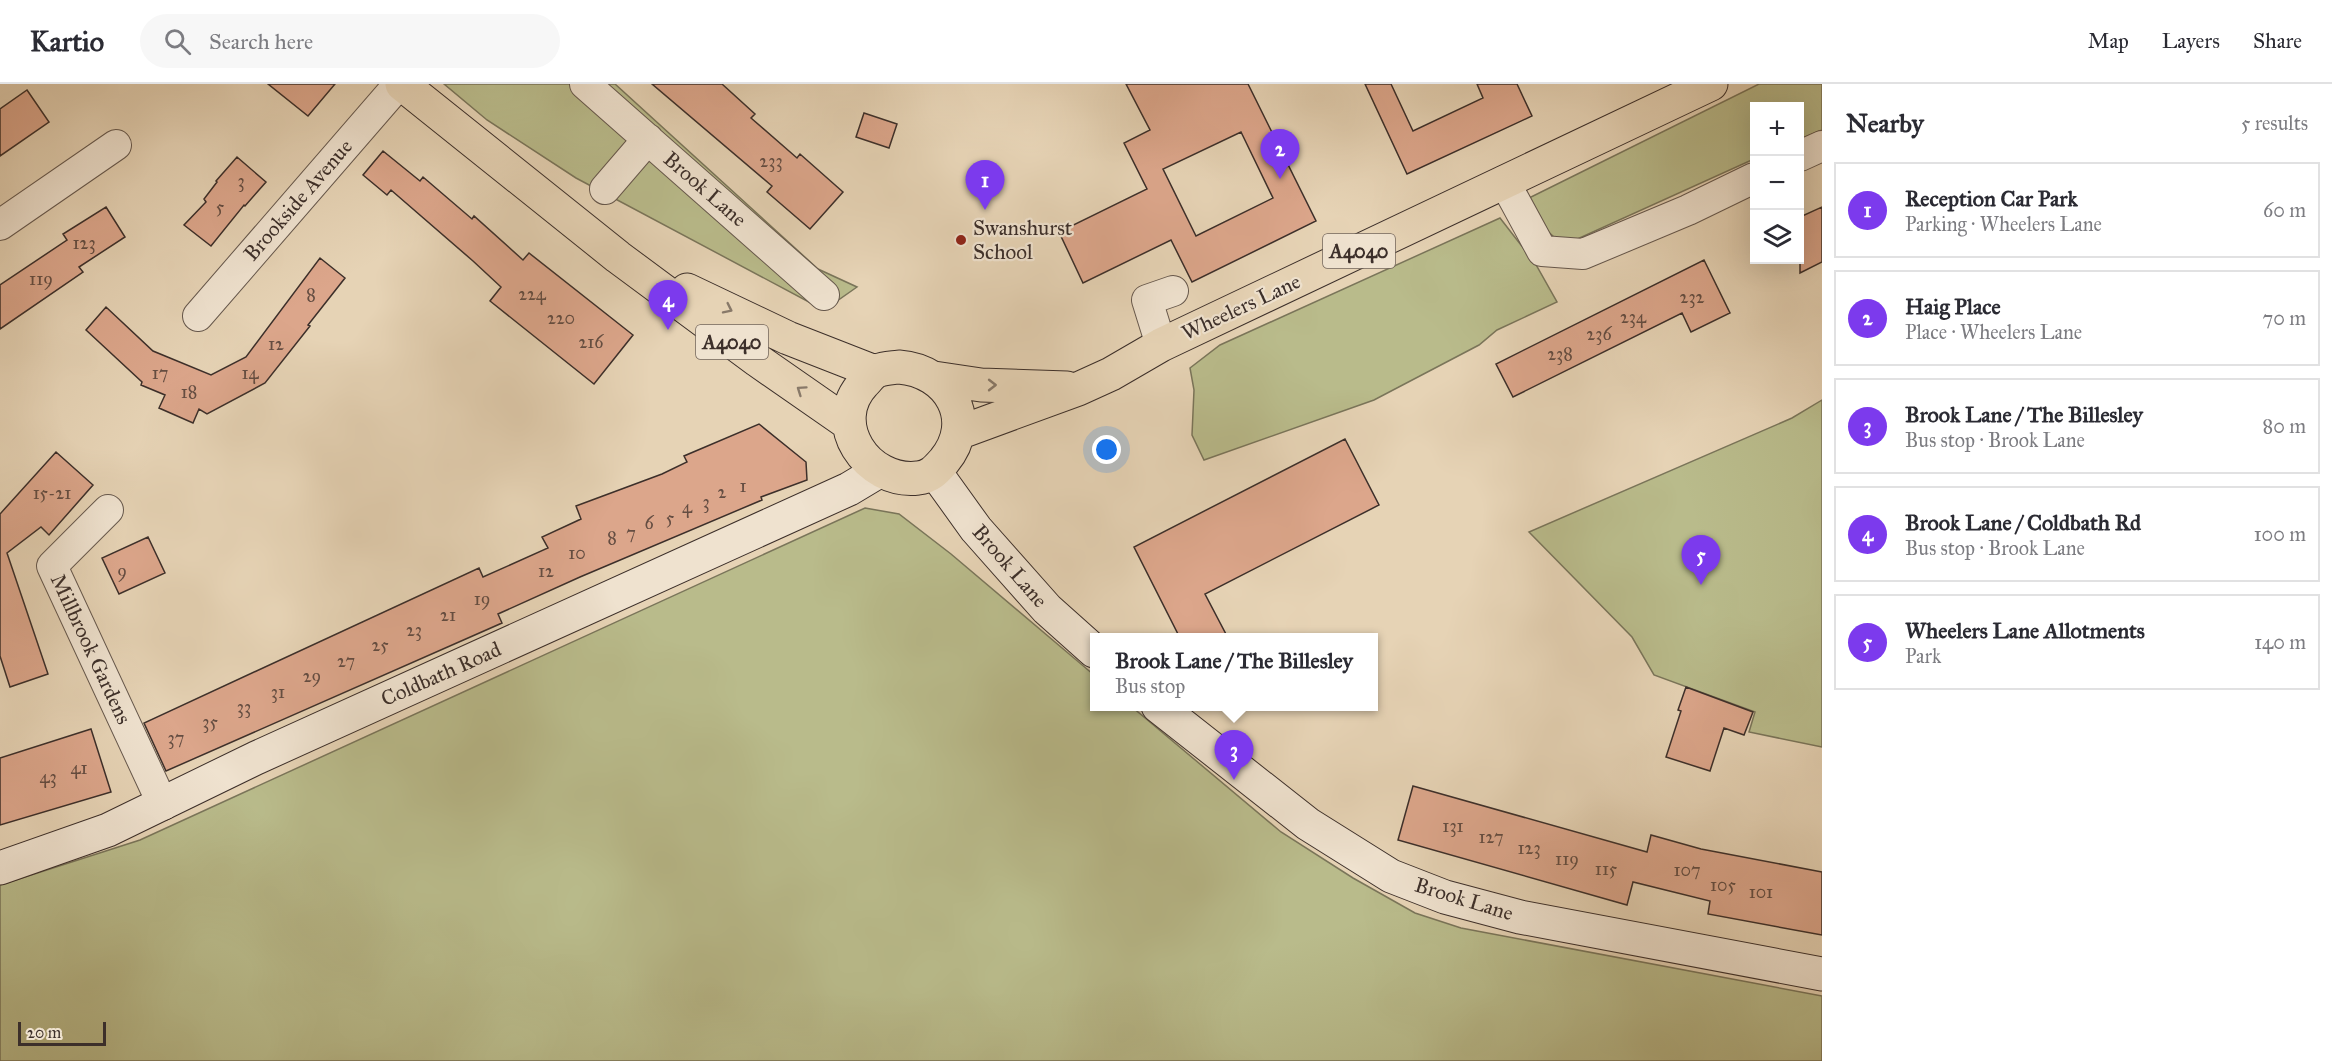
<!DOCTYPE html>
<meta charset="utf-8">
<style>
:root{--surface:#fff;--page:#f7f7f7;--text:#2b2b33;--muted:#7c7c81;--line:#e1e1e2;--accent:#7c3aed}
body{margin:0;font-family:"IM FELL Great Primer",serif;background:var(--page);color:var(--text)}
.controls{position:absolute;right:18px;top:18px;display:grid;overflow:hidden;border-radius:0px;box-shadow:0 6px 24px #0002}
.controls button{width:54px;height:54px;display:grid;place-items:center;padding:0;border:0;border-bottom:2px solid var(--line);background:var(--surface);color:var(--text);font:30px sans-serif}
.scale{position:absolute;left:18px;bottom:15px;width:88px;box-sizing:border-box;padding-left:6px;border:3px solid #3c2f2a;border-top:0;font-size:16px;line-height:21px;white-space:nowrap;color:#3c2f2a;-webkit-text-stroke:4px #efe2cf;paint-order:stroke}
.you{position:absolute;left:1107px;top:366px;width:21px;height:21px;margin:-15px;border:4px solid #fff;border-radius:50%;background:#1a73e8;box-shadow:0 0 0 9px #1a73e833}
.badge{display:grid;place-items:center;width:39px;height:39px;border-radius:50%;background:var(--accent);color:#fff;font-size:20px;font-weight:700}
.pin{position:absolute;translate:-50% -50px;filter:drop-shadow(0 2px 3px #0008)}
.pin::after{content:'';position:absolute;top:32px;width:21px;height:18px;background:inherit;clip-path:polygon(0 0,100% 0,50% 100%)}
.popup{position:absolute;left:1090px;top:549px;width:288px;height:78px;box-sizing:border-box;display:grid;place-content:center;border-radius:0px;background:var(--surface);filter:drop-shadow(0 2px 4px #0005);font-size:20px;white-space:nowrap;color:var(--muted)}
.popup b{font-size:22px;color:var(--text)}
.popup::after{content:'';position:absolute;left:50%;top:100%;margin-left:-12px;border:12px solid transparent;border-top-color:var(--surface)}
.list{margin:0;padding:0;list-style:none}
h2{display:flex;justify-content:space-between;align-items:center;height:78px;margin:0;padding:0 24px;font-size:26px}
h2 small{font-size:20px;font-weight:400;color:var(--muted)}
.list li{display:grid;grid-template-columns:39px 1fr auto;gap:18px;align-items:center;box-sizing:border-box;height:96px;margin:0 12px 12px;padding:0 12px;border:2px solid var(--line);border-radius:0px}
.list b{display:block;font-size:22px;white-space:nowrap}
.list p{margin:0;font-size:20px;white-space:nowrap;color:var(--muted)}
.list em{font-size:20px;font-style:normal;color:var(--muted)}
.icon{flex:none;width:33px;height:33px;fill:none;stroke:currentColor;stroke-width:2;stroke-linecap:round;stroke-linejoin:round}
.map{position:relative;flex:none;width:1822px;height:977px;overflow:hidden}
header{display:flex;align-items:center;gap:36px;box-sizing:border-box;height:84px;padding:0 30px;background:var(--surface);border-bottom:2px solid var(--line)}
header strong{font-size:28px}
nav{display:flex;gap:33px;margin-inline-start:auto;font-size:21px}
.search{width:420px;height:54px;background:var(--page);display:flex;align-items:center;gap:15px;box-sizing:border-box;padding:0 21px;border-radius:33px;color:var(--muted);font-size:22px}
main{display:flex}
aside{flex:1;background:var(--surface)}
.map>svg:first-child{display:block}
</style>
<header>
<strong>Kartio</strong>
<div class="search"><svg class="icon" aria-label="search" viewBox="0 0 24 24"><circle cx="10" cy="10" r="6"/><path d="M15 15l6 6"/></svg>Search here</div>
<nav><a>Map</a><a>Layers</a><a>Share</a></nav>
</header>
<main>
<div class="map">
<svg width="1822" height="977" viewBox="0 0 1822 977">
<rect width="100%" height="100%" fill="#e6d3b5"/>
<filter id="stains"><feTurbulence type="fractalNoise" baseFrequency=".00333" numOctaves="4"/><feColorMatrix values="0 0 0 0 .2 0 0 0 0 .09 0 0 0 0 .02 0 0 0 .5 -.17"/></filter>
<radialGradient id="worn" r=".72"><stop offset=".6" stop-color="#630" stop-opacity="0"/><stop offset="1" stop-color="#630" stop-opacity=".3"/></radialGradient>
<path fill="#b9bb8b" stroke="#7a755a" stroke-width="1.5" d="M444,0H615L818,185L857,203L824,226L576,94L487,36Z
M1759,0H1822V46L1800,55V22H1754V75L1573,157L1554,153L1528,129L1527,115Z
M1500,134L1535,179L1557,218L1497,246L1479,261L1374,316L1204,376L1192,351L1194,306L1190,284L1220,261Z
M1822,316V663L1749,648L1755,628L1654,591L1632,553L1529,448L1792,334Z
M865,424L899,430L951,470L1094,591V622L1132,623L1281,748L1353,794L1415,829L1461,844L1822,912V977H0V801L140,756Z"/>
<path fill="#dca68b" stroke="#3c2f2a" stroke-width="1.5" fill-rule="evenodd" d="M268,0H335L308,32Z
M652,0H722L755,30L751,34L797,74L800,70L843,108L810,145L767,108L772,102Z
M1126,0H1248L1316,137L1192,198L1171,156L1083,199L1059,148L1147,105L1124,59L1150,46ZM1241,48L1273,114L1196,152L1163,85Z
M1365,0H1391L1413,47L1483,14L1477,0H1517L1532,32L1407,90Z
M27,6L49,38L0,72V25Z
M864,29L897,40L889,64L856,53Z
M383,67L420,97L423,93L472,135L474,132L523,176L529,169L633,251L594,300L490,217L501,203L473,177L391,106L387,111L363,91Z
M237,73L266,98L245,122L244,121L211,162L184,141L206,118L204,115L217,98L216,97Z
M106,123L125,153L79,183L83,188L0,245V201L67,156L63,150Z
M1822,123V178L1800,189V133Z
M320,174L345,194L308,241L310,242L265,299L207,330L199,325L193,339L159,324L165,311L141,301L142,298L86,246L106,223L153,267L211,291L246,273Z
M1704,176L1730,229L1691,248L1682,229L1513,313L1496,280Z
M759,340L806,378L807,396L761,413L762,416L580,493L498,530L502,539L166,687L144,639L479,484L483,493L548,464L542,453L581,435L576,422L662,390L687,378L684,372Z
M1345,355L1379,421L1205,510L1228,554H1180L1134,463Z
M56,368L93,401L49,451L41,443L7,469L48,590L10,603L0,572V430Z
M148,453L165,489L119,510L102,474Z
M1686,603L1753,628L1744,651L1724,644L1710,687L1666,673L1681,627L1678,626Z
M91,645L111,708L0,741V674Z
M1413,702L1647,768L1651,751L1701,765L1822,788V851L1708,830L1710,817L1633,798L1627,821L1398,756Z"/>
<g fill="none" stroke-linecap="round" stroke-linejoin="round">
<g stroke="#66584d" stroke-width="32">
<path id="minor" d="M585,0L824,211
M1800,72L1822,62
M1504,97L1542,167L1583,170L1688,126L1754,94
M605,105L648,55
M0,141L116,61
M198,232L399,0
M1161,261L1147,216L1173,207
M108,426L52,482L163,721"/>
</g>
<g stroke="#3c2f2a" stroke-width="35">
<path id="secondary" d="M935,388L976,445L1047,525L1094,567
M1158,622L1308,740L1391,792L1445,813L1520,833L1822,890
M0,784L108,746L256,674L849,405L879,387"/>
</g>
<g stroke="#3c2f2a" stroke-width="35">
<path id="primary" d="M402,0L618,173L757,276L849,340
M687,206L788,254L875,288
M899,283C949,287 978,336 944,377C936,386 930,393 918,394C867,400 826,339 864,299C868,295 872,289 877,287C884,284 892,284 899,283Z
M934,294L981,301L1067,304
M958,349L1078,305L1111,290L1161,261L1711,0"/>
</g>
<use href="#minor" stroke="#efe2cf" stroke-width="30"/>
<use href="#secondary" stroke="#efe2cf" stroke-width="33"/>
<use href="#primary" stroke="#e6d3b5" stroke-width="33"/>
</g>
<defs><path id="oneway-chevron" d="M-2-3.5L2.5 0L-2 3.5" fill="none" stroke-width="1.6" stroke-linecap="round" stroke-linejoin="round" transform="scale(1.5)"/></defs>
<g stroke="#887969">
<use href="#oneway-chevron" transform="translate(728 225) rotate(26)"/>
<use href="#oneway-chevron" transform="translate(992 301)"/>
<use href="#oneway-chevron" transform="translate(801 306) rotate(-145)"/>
</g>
<circle fill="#8f2418" stroke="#efe2cf" stroke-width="2" cx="961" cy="156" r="6"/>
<g text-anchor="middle" stroke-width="4.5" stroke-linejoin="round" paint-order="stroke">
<g font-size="18" fill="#644d42">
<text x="771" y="83">233</text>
<text x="241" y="103">3</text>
<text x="220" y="129">5</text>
<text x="84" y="165">123</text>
<text x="41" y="201">119</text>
<text x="532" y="216">224</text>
<text x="311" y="217">8</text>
<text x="1692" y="219">232</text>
<text x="1633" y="239">234</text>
<text x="561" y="240">220</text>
<text x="1599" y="256">236</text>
<text x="591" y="264">216</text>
<text x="276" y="266">12</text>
<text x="1560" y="276">238</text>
<text x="160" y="295">17</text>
<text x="250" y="295">14</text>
<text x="189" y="314">18</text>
<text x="743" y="408">1</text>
<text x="722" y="414">2</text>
<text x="52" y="415">15-21</text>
<text x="706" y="424">3</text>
<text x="687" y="429">4</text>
<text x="670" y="440">5</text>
<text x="649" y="445">6</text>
<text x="631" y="455">7</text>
<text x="612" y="460">8</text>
<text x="577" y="475">10</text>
<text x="122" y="493">9</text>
<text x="546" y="493">12</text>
<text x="482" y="521">19</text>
<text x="448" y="537">21</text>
<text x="414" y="552">23</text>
<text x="380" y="567">25</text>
<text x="346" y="583">27</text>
<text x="312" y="598">29</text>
<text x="278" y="614">31</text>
<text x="244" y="629">33</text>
<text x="210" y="644">35</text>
<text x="176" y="660">37</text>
<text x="79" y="690">41</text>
<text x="48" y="699">43</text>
<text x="1453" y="748">131</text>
<text x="1491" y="759">127</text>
<text x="1529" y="770">123</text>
<text x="1567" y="781">119</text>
<text x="1606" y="791">115</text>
<text x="1687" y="792">107</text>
<text x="1723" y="807">105</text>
<text x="1761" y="814">101</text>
</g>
<g fill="#efe2cf" stroke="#72655c" stroke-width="1.5">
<rect x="1323" y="150" width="72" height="34" rx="4.5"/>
<rect x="696" y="241" width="72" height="34" rx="4.5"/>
</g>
<g font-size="20" font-weight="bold" fill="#3c2f2a">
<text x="1359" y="174">A4040</text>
<text x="732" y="265">A4040</text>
</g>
<g font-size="21" fill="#3c2f2a" stroke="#efe2cf">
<text transform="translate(705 105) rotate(41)" y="7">Brook Lane</text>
<text transform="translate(298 116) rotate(-49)" y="7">Brookside Avenue</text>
<text transform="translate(1241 223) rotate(-25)" y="7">Wheelers Lane</text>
<text transform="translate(1010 482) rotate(49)" y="7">Brook Lane</text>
<text transform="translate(91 565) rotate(65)" y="7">Millbrook Gardens</text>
<text transform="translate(441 590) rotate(-24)" y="7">Coldbath Road</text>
<text transform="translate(1464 815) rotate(17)" y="7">Brook Lane</text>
</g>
<g font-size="21" fill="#3c2f2a" stroke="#efe2cf" text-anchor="start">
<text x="973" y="151">Swanshurst<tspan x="973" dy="24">School</tspan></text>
</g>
</g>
<rect width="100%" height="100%" filter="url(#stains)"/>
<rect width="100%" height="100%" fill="url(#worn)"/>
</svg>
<div class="controls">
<button>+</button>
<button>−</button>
<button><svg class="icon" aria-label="layers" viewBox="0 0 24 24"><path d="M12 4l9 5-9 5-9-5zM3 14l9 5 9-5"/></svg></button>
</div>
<div class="scale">20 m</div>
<div class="you"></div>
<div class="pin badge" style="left:985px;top:126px">1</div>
<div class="pin badge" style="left:1280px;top:95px">2</div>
<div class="pin badge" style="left:1234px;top:696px">3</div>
<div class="popup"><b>Brook Lane / The Billesley</b>Bus stop</div>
<div class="pin badge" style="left:668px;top:246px">4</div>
<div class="pin badge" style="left:1701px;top:501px">5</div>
</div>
<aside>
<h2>Nearby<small>5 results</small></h2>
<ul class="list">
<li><span class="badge">1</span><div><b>Reception Car Park</b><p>Parking · Wheelers Lane</p></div><em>60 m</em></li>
<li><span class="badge">2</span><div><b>Haig Place</b><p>Place · Wheelers Lane</p></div><em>70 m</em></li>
<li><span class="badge">3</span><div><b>Brook Lane / The Billesley</b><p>Bus stop · Brook Lane</p></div><em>80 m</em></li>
<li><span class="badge">4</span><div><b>Brook Lane / Coldbath Rd</b><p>Bus stop · Brook Lane</p></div><em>100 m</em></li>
<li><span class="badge">5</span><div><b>Wheelers Lane Allotments</b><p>Park</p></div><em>140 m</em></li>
</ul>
</aside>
</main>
